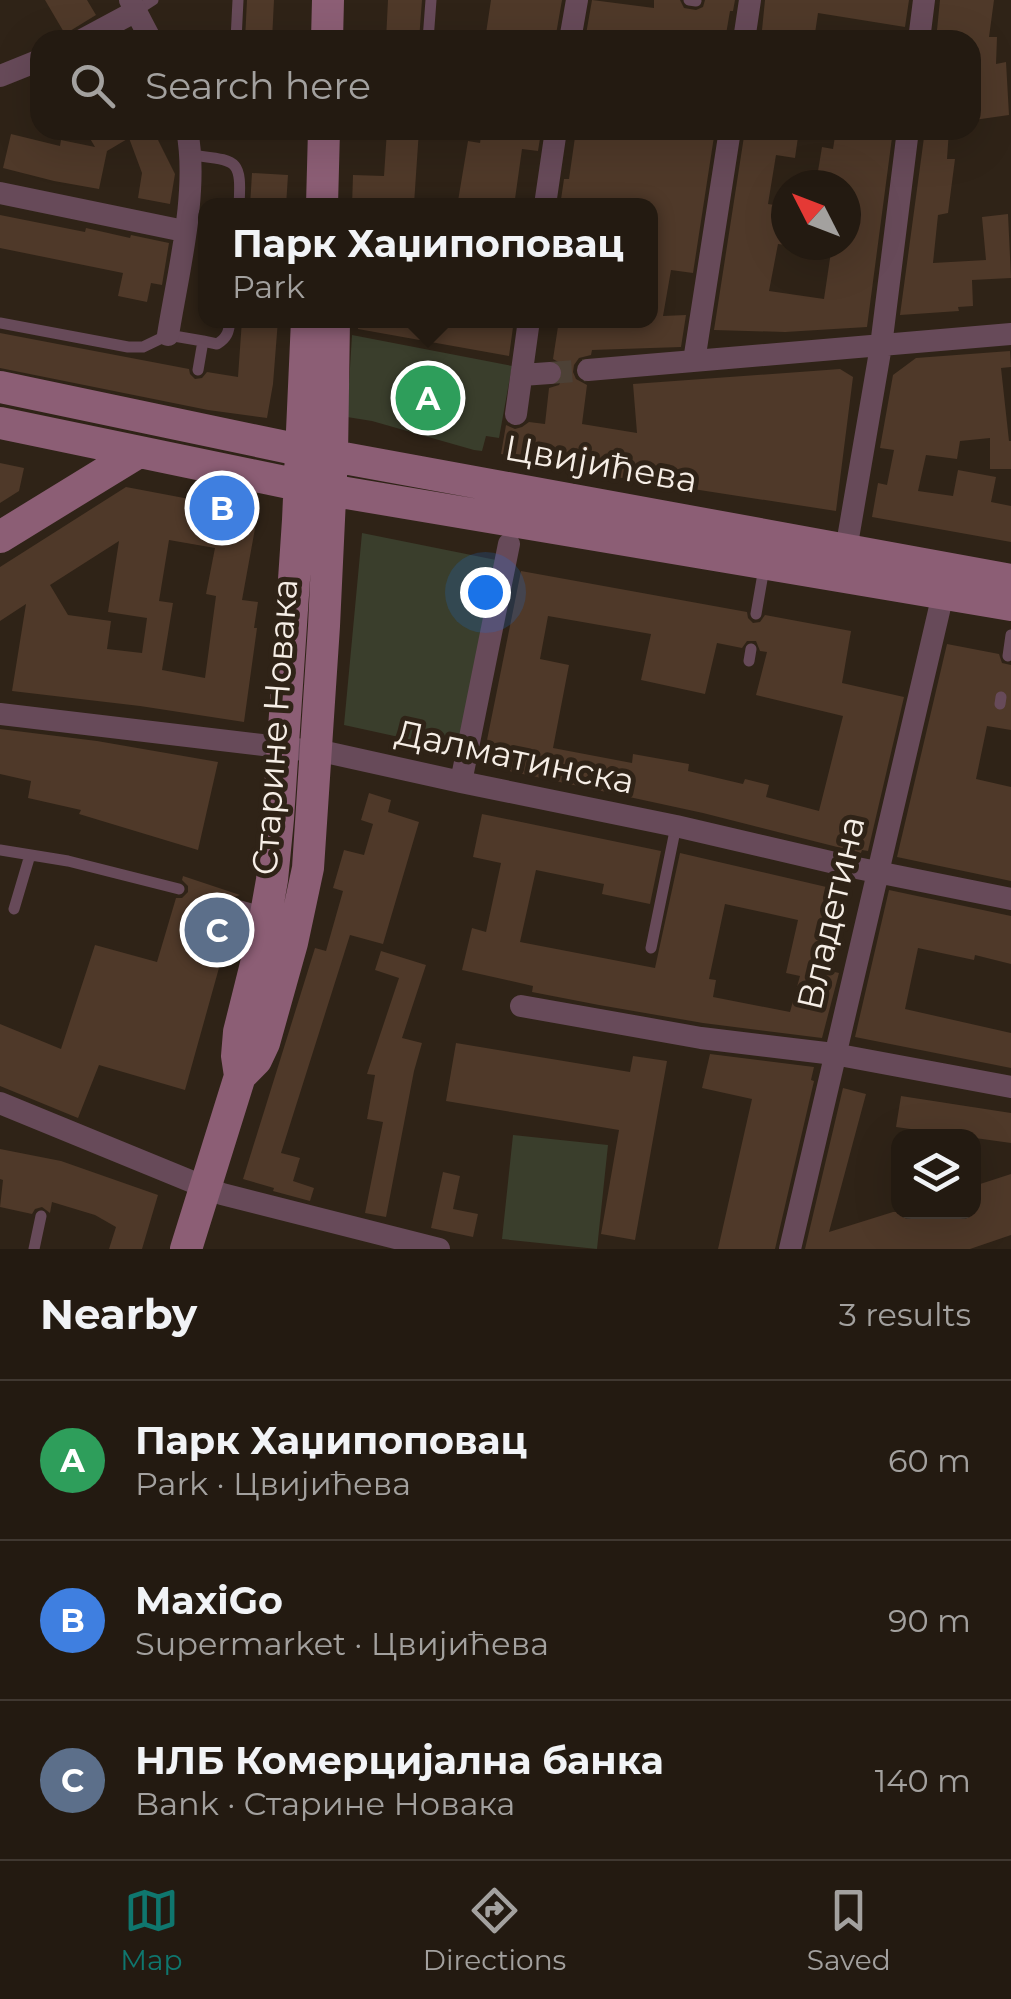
<!DOCTYPE html>
<meta charset="utf-8">
<style>
:root{--surface:#231a11;--page:#2f271f;--text:#f1f3f6;--muted:#a3a19f;--line:#403831;--accent:#0f766e}
body{margin:0;font-family:Montserrat,sans-serif;background:var(--page);color:var(--text)}
.controls{position:absolute;right:30px;bottom:30px;display:grid;overflow:hidden;border-radius:20px;box-shadow:0 10px 40px #0002}
.controls button{width:90px;height:90px;display:grid;place-items:center;padding:0;border:0;border-bottom:2px solid var(--line);background:var(--surface);color:var(--text);font:50px sans-serif}
.compass{position:absolute;left:771px;top:170px;width:90px;height:90px;border-radius:50%;background:var(--surface);box-shadow:0 10px 40px #0002;rotate:312deg}
.you{position:absolute;left:485px;top:592px;width:35px;height:35px;margin:-25px;border:8px solid #fff;border-radius:50%;background:#1a73e8;box-shadow:0 0 0 15px #1a73e833}
.badge{display:grid;place-items:center;width:65px;height:65px;border-radius:50%;background:var(--accent);color:#fff;font-size:32px;font-weight:700}
.pin{position:absolute;translate:-50% -50%;border:5px solid #fff;box-shadow:0 2px 10px #0006}
.popup{position:absolute;left:198px;top:198px;width:460px;height:130px;box-sizing:border-box;display:grid;place-content:center;border-radius:20px;background:var(--surface);filter:drop-shadow(0 2px 8px #0005);font-size:32px;white-space:nowrap;color:var(--muted)}
.popup b{font-size:38px;color:var(--text)}
.popup::after{content:'';position:absolute;left:50%;top:100%;margin-left:-20px;border:20px solid transparent;border-top-color:var(--surface)}
.list{margin:0;padding:0;list-style:none}
h2{display:flex;justify-content:space-between;align-items:center;height:130px;margin:0;padding:0 40px;font-size:42px}
h2 small{font-size:32px;font-weight:400;color:var(--muted)}
.list li{display:grid;grid-template-columns:65px 1fr auto;gap:30px;align-items:center;box-sizing:border-box;height:160px;padding:0 40px;border-top:2px solid var(--line)}
.list b{display:block;font-size:38px;white-space:nowrap}
.list p{margin:0;font-size:32px;white-space:nowrap;color:var(--muted)}
.list em{font-size:32px;font-style:normal;color:var(--muted)}
.icon{flex:none;width:55px;height:55px;fill:none;stroke:currentColor;stroke-width:2;stroke-linecap:round;stroke-linejoin:round}
.map{position:relative;flex:none;width:1011px;height:1249px;overflow:hidden}
.search{position:absolute;background:var(--surface);box-shadow:0 10px 40px #0002;left:30px;right:30px;top:30px;height:110px;display:flex;align-items:center;gap:25px;box-sizing:border-box;padding:0 35px;border-radius:30px;color:var(--muted);font-size:38px}
.sheet{height:610px;background:var(--surface)}
nav{display:flex;justify-content:space-around;align-items:center;box-sizing:border-box;height:140px;border-top:2px solid var(--line);background:var(--surface);font-size:28px;color:var(--muted)}
nav a{display:grid;justify-items:center;gap:5px}
nav .on{color:var(--accent)}
.map>svg:first-child{display:block}
</style>
<div class="map">
<svg width="1011" height="1249" viewBox="0 0 1011 1249">
<rect width="100%" height="100%" fill="#2f2317"/>
<path fill="#3a3e2c" d="M352,335L512,366L499,438L486,436L482,451L474,450L372,421L347,417Z
M362,533L506,562L472,753L344,725Z
M513,1135L608,1145L597,1249L502,1239Z"/>
<path fill="#4f3929" fill-rule="evenodd" d="M45,0H87L96,15L65,34Z
M247,0H274L272,40H245Z
M388,0H422L419,40H386Z
M491,0H562L555,40H485Z
M592,0L654,8V0H680L684,8L696,10L703,7L705,0H735L733,11H730L725,40H585Z
M765,0H909L905,27L818,13L814,40H761Z
M940,0H994L989,37H997L996,64L1006,62L1009,115L974,120L971,40H936Z
M85,130H153L175,174L170,204L138,198L142,173L129,138L107,151L99,189L54,181L3,168L11,134L60,146L61,140L95,147Z
M387,130H419L414,204L352,206L353,175L384,176Z
M482,130L541,132L538,151L522,149L514,206H488L458,201L468,141L480,143Z
M576,130H715L693,273L671,270L663,316L686,315L681,347L592,350L591,355L579,358L574,365L573,372L576,379L587,385L582,424L637,433L633,384L840,369L853,377L836,511L538,465L539,460L501,454L506,425L515,429L522,427L529,422L545,424L549,388L559,385L565,373L562,364L553,359L559,320H650V204L615,199L614,206H560L564,179H569Z
M745,130H799L795,158L776,155L768,204L786,207V245L778,244L769,291L824,299L832,245H846V185H839L840,180L817,177L822,147L833,149L836,130H893L867,327L785,332L714,330Z
M925,130H949L947,159H955L948,213L938,215L933,263L986,260L982,217L1008,214L1011,278L972,280L973,306L958,307L959,311L900,315Z
M252,173L288,175L286,206H250Z
M0,215L85,232L86,228L130,238L131,235L169,243L162,285L151,283L147,302L118,296L123,273L0,248Z
M242,320H278L273,384L267,418L208,410L0,368V333L189,369L190,374L195,379L202,378L207,372L238,377Z
M358,320H514L509,356L358,329Z
M1010,351L1011,367L1001,368L1009,441H1011V469H990V438L960,441L957,459L926,455L918,491L953,496L958,470L996,477L991,502L1011,506V542L872,517L878,483L887,485L894,450L880,448L893,375L916,358Z
M0,463L24,468L19,491L0,503Z
M126,487L258,512L242,600L258,602L254,628H257L244,722L140,706L12,691L26,604L0,621V567ZM169,540L215,548L206,594L216,596L205,678L162,670L173,603L159,601ZM119,541L108,612L147,618L142,653L107,649L111,621L68,615L50,585Z
M521,571L747,612L748,618L753,623L760,622L765,615L851,631L842,683L904,697L868,851L862,850L861,853L703,813L482,765ZM548,616L651,634L641,680L705,694L717,643L742,648L747,641H756L760,651L767,652L756,695L843,716L819,811L766,797L769,785L745,779L743,784L688,771L689,764L633,754L632,763L553,748L569,665L540,659Z
M947,644L999,654L1002,663L1011,665V730L987,726L976,779L1011,787V881L897,857Z
M0,729L97,741L218,762L198,850L79,814L81,810L28,798L31,781L0,774Z
M369,793L391,800L388,812L419,822L383,944L350,935L281,1153L300,1158L293,1181L314,1188L310,1201L273,1191L274,1188L243,1179L315,948L326,951L343,891L333,888L344,850L364,855L373,824L361,820Z
M482,814L661,851L650,904L602,894L604,884L536,870L520,942L655,968L680,853L835,889L817,968L839,973L822,1038L703,1023L599,1005L532,992L533,986L462,970L472,928L486,932L501,863L473,857ZM725,904L798,920L786,973L800,976L790,1012L713,997L716,980L709,979Z
M183,876L240,895L231,898L228,903L230,911L234,914L185,1090L99,1065L78,1118L0,1086V1024L61,1049L95,945L157,962L176,898H182L188,892V886L182,880Z
M889,890L1011,916V964L975,955L974,960L918,948L905,1009L1011,1033V1068L855,1037Z
M381,951L426,965L402,1038L422,1043L414,1071L386,1217L365,1213L383,1122L367,1119L375,1075L367,1074L399,978L375,970Z
M456,1043L630,1072L633,1056L667,1061L635,1240L601,1234L619,1130L446,1101Z
M710,1054L814,1067L811,1080L814,1081L775,1249H718L752,1099L702,1088Z
M843,1088L866,1094L829,1232L893,1212H974V1186L1011,1174V1235L970,1249H805Z
M901,1096L1011,1113V1143L896,1127Z
M0,1149L61,1161L158,1195L142,1249H109L116,1227L95,1215L52,1202L50,1213L42,1207L35,1209L32,1214L0,1207L3,1180L0,1179Z
M443,1172L460,1176L453,1209L478,1214L473,1237L431,1228Z"/>
<g fill="none" stroke-linecap="round" stroke-linejoin="round">
<path stroke="#4d4136" stroke-width="22" stroke-dasharray="22 11" stroke-linecap="butt" d="M550,373L588,370"/>
<path stroke="#674a59" stroke-width="11" d="M689,0L696,1
M136,11L153,0
M236,40L238,0
M428,40L431,0
M191,155C236,161 242,157 239,205
M0,323L128,347H143L168,335L203,341L198,370
M203,341L217,344C227,338 229,332 230,320
M756,614L764,568
M1008,656L1011,635
M749,661L751,649
M1000,704L1001,697
M0,850L68,861L179,889
M237,905L262,912
M14,909L30,855
M651,948L676,826
M34,1249L41,1216"/>
<path stroke="#674a59" stroke-width="22" d="M130,0L151,40
M82,40L136,11
M570,40L577,0
M744,40L750,0
M919,40L924,0
M0,76L40,60
M0,193L184,231
M545,205L556,130
M168,335C178,272 199,192 187,130
M694,361L730,130
M588,370L1011,334
M522,375L550,373
M516,414L529,320
M846,550L881,346L908,130
M0,714L330,753L461,782L676,826L852,867L1011,899
M461,782L509,544
M521,1006L701,1038L834,1054L1011,1087
M0,1103L222,1194L439,1249
M790,1249L943,594"/>
<path stroke="#8c5e75" stroke-width="32" d="M327,40L328,0
M322,205L324,130
M0,387L300,450L1011,580
M0,423L299,485L1011,605
M0,537L137,453
M240,1076L256,1060L264,1043L292,943L308,868L324,626L332,456L334,320
M186,1249L240,1076L237,1056L239,1032L260,948L272,880L278,819L298,520L307,320"/>
</g>
<g text-anchor="middle" stroke-width="10" stroke-linejoin="round" paint-order="stroke">
<g font-size="35" fill="#f6eee6" stroke="#2f2317">
<text transform="translate(601 464) rotate(10)" y="12">Цвијићева</text>
<text transform="translate(275 727) rotate(-86)" y="12">Старине Новака</text>
<text transform="translate(515 757) rotate(12)" y="12">Далматинска</text>
<text transform="translate(831 913) rotate(-77)" y="12">Владетина</text>
</g>
</g>
</svg>
<div class="controls">
<button><svg class="icon" aria-label="layers" viewBox="0 0 24 24"><path d="M12 4l9 5-9 5-9-5zM3 14l9 5 9-5"/></svg></button>
</div>
<svg class="compass" viewBox="-18 -18 36 36"><path d="M0-13l5 13h-10z" fill="#e53935"/><path d="M0 13l5-13h-10z" fill="#a3a19f"/></svg>
<div class="you"></div>
<div class="pin badge" style="left:428px;top:398px;background:#2e9e5b">A</div>
<div class="popup"><b>Парк Хаџипоповац</b>Park</div>
<div class="pin badge" style="left:222px;top:508px;background:#3f7fe0">B</div>
<div class="pin badge" style="left:217px;top:930px;background:#5c6f8a">C</div>
<div class="search"><svg class="icon" aria-label="search" viewBox="0 0 24 24"><circle cx="10" cy="10" r="6"/><path d="M15 15l6 6"/></svg>Search here</div>
</div>
<section class="sheet">
<h2>Nearby<small>3 results</small></h2>
<ul class="list">
<li><span class="badge" style="background:#2e9e5b">A</span><div><b>Парк Хаџипоповац</b><p>Park · Цвијићева</p></div><em>60 m</em></li>
<li><span class="badge" style="background:#3f7fe0">B</span><div><b>MaxiGo</b><p>Supermarket · Цвијићева</p></div><em>90 m</em></li>
<li><span class="badge" style="background:#5c6f8a">C</span><div><b>НЛБ Комерцијална банка</b><p>Bank · Старине Новака</p></div><em>140 m</em></li>
</ul>
</section>
<nav>
<a class="on"><svg class="icon" aria-label="map" viewBox="0 0 24 24"><path d="M3 6l6-2 6 2 6-2v14l-6 2-6-2-6 2zM9 4v14M15 6v14"/></svg>Map</a>
<a><svg class="icon" aria-label="directions" viewBox="0 0 24 24"><path d="M12 3l9 9-9 9-9-9zM9 14v-3h6M13 9l2 2-2 2"/></svg>Directions</a>
<a><svg class="icon" aria-label="saved" viewBox="0 0 24 24"><path d="M7 4h10v16l-5-4-5 4z"/></svg>Saved</a>
</nav>
